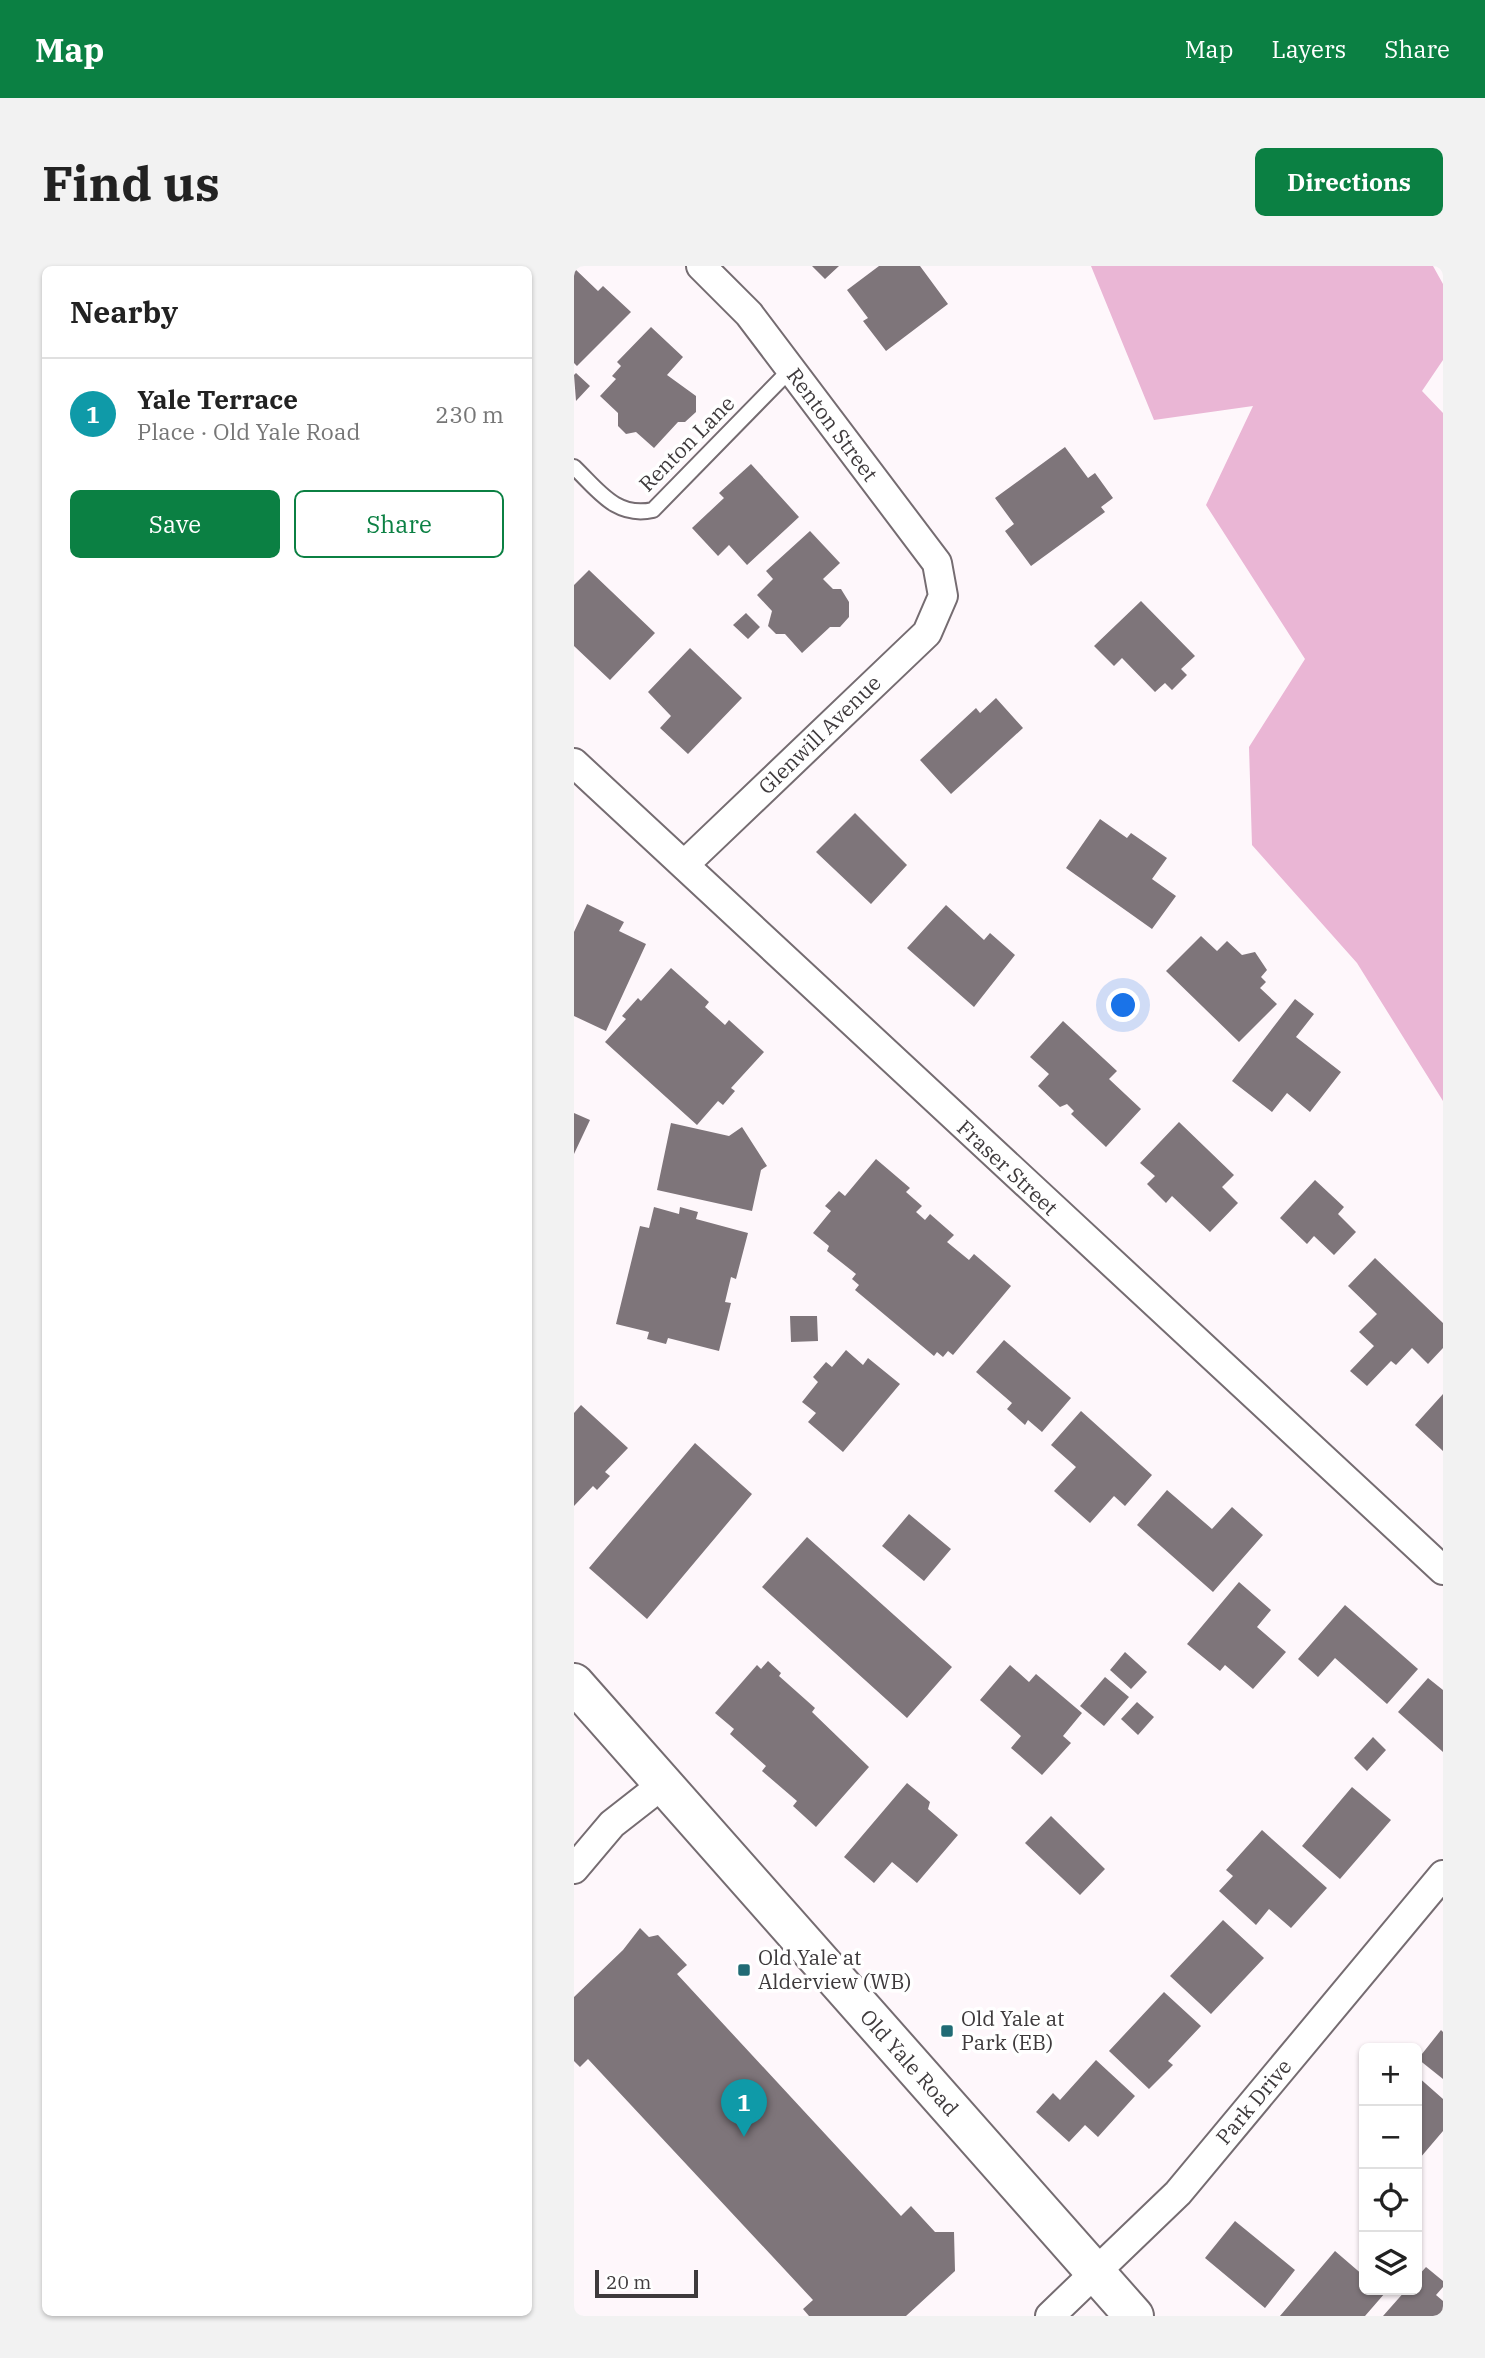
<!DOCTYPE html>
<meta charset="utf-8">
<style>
:root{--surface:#fff;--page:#f2f2f2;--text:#222;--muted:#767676;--line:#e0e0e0;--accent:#0b8043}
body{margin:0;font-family:"IBM Plex Serif",serif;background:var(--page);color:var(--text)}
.controls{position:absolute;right:21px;bottom:21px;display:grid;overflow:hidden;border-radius:10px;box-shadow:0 2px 5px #0004}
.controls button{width:63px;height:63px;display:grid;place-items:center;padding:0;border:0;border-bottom:2px solid var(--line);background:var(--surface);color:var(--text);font:35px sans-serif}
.scale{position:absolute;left:21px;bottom:18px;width:103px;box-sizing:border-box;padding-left:7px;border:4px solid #3e3a3c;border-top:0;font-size:19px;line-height:24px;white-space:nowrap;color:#3e3a3c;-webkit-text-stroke:5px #fff;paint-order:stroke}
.you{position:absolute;left:550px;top:740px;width:24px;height:24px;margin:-18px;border:5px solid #fff;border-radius:50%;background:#1a73e8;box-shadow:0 0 0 10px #1a73e833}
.badge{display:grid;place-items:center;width:46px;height:46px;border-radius:50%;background:var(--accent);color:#fff;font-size:23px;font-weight:700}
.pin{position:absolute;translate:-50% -58px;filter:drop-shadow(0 2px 4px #0008)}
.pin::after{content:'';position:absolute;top:37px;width:24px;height:21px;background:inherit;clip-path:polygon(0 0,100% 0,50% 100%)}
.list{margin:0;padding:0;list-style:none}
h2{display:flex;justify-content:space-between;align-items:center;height:91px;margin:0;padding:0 28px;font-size:30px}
h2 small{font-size:23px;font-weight:400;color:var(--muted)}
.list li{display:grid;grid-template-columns:46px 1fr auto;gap:21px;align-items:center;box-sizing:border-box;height:112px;padding:0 28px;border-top:2px solid var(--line)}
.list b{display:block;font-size:26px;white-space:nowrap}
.list p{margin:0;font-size:23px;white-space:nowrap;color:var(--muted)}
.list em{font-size:23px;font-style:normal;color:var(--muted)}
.actions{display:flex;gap:14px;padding:21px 28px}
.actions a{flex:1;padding:16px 0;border:2px solid var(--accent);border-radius:10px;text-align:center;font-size:24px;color:var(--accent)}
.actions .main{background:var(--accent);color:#fff}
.icon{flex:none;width:38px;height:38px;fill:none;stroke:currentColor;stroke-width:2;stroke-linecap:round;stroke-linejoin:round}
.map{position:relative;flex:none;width:869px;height:2050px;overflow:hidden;border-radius:10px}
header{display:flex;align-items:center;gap:42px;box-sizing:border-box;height:98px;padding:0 35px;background:var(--accent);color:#fff}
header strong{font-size:33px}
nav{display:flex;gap:38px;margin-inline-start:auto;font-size:24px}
.intro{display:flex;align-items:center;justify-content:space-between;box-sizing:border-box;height:168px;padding:0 42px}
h1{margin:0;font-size:49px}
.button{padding:18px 32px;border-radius:10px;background:var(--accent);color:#fff;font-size:24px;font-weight:700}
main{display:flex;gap:42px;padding:0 42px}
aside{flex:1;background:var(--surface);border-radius:10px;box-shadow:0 2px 5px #0004}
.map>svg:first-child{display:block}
</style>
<header>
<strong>Map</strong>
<nav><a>Map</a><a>Layers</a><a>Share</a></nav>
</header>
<div class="intro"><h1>Find us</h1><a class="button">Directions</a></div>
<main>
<aside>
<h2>Nearby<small></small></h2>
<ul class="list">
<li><span class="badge" style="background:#0f9aa8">1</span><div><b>Yale Terrace</b><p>Place · Old Yale Road</p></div><em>230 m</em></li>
</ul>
<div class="actions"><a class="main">Save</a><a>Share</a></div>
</aside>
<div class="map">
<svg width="869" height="2050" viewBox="0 0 869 2050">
<rect width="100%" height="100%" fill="#fef7fb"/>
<path fill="#eab6d5" d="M517,0H859L869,18V94L848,125L869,147V835L783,697L678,579L675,481L731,393L632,239L679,140L580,154Z"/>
<path fill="#7e757a" d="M238,0H265L251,13Z
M305,0H346L374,38L312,85L289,55L294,52L273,24Z
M0,2L24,25L29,20L57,46L3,100L0,97Z
M77,61L109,91L93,109L122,130V146L111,156H104L80,182L62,166L52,168L44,160V147L26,130L42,113L38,110L47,100L43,96Z
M2,107L16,120L2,135L0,109Z
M491,181L514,212L521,207L539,232L527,241L531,246L457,300L431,265L440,258L421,232Z
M177,198L225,251L173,299L155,279L144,290L118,262L150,232L145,227Z
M236,265L266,297L249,313L259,323H267L275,336V351L266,361H256L228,387L211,368H202L194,360L198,345L183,329L199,313L192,305Z
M15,304L81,367L36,414L0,380V319Z
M567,335L621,390L607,403L613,409L598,424L591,417L581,426L548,392L540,400L520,380Z
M172,347L186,361L174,373L159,359Z
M116,382L168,432L114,488L86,462L97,450L74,426Z
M422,432L449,462L377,528L346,494L402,442L406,447Z
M281,547L333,599L297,638L242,586Z
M526,553L553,572L557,567L593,592L578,613L602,630L578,663L492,602Z
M13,638L50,656L45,665L72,678L32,765L0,750V666Z
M372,639L410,674L416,667L441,689L400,741L333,682Z
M627,670L643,685L653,675L668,689L681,686L693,704L687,711L692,716L686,722L703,738L665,776L592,705Z
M97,702L135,736L131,741L151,759L155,754L190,786L157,822L161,825L149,839L144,835L123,859L31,776L52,753L48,750L64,732L67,735Z
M721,733L740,748L722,771L767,806L736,846L713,827L698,846L658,815Z
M489,755L543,805L535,813L567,843L532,881L497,848L500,845L493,838L486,841L464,820L475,808L456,791Z
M0,847L16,854L0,888Z
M605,856L660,909L648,921L664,937L636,966L598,930L592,937L573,918L581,910L566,897Z
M97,857L155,870L168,861L193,900L187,904L178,945L83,924Z
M302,893L336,922L332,926L348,940L342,946L351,954L356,948L380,969L373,976L395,994L400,988L437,1020L379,1089L374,1085L369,1091L363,1086L360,1090L281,1024L285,1019L278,1013L282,1008L253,985L255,980L239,967L257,945L251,940L265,925L271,930Z
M741,914L770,941L764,948L782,966L760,989L740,970L733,978L706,952Z
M80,941L105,948L106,941L124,946L122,953L174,967L162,1013L157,1011L151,1036L157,1037L145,1085L94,1072L92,1078L73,1073L75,1066L42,1058L66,960L75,962Z
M801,992L869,1057V1082L854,1098L838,1082L822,1099L817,1095L793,1120L776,1105L800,1080L785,1066L803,1048L774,1020Z
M216,1050H243L244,1075L217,1076Z
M430,1074L497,1132L468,1166L454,1154L451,1159L433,1143L438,1137L402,1106Z
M272,1084L289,1099L294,1092L326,1118L269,1186L234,1156L242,1147L228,1136L244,1116L239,1111L252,1096L258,1101Z
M869,1128V1185L841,1159Z
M7,1139L54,1182L31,1206L36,1210L23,1224L19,1220L0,1240V1147Z
M507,1145L578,1209L551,1240L540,1230L516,1257L480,1225L502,1201L477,1179Z
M121,1177L178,1228L73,1353L15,1302Z
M593,1224L638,1263L658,1241L689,1269L639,1326L563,1259Z
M335,1248L377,1283L350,1315L308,1280Z
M233,1271L378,1401L333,1452L188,1321Z
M665,1316L697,1344L683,1361L712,1386L679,1423L651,1399L646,1405L613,1378Z
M771,1339L844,1403L813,1438L761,1392L744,1411L724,1393Z
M551,1386L573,1406L557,1423L536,1404Z
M194,1395L207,1407L205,1410L241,1442L238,1446L295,1501L242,1561L219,1540L223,1535L188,1505L192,1500L156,1468L160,1463L141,1447L183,1399L187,1403Z
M436,1399L455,1416L462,1408L508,1447L489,1470L497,1477L468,1509L437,1482L447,1470L406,1434Z
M531,1411L555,1431L530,1460L506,1440Z
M854,1412L869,1424V1486L824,1446Z
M563,1436L580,1451L564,1469L547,1453Z
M799,1471L812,1484L793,1505L780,1492Z
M333,1517L356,1536L354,1543L384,1569L343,1617L318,1596L300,1617L270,1591Z
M778,1521L817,1554L766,1613L728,1580Z
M477,1550L531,1603L506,1629L451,1577Z
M688,1564L753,1622L717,1662L695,1643L682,1659L645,1625L659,1610L652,1604Z
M649,1654L690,1692L637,1748L596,1710Z
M66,1662L75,1671L84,1669L113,1699L103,1708L327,1950L337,1940L361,1966H380L381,2005L332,2050H235L229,2043L239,2034L14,1793L6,1801L0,1795V1731L49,1684Z
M590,1726L627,1760L594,1795L599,1799L575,1823L535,1785Z
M867,1764L869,1766V1813L844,1793Z
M522,1794L561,1830L524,1871L511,1859L495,1876L462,1846L479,1827L486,1834Z
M843,1810L869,1833V1865L846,1892L843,1889Z
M661,1955L721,2004L691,2042L631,1992Z
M761,1985L790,2010V2024L811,2027L791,2050H706Z
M852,2001L869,2015V2021L862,2029L869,2035V2050H809L832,2024H843V2011Z"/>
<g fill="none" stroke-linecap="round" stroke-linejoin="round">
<g stroke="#756c71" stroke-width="18">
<path id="service" d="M0,201C25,225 42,252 79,244L216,104"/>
</g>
<g stroke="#756c71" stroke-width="32">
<path id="minor" d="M0,497L869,1304
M110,599L353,367L369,330L363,297L175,48L127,0
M0,1603L38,1558L88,1519
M476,2050L604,1927L869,1609"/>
</g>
<g stroke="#756c71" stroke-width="42">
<path id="secondary" d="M0,1417L560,2050"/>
</g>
<use href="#service" stroke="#fff" stroke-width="14"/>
<use href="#minor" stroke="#fff" stroke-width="28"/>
<use href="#secondary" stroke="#fff" stroke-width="38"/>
</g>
<g fill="#216b75" stroke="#fff" stroke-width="2.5">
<rect x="163" y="1697" width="14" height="14" rx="3.5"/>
<rect x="366" y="1758" width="14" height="14" rx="3.5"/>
</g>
<g text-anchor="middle" stroke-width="7" stroke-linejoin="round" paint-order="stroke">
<g font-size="21" fill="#3e3a3c" stroke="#fff">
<text transform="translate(258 159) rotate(53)" y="7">Renton Street</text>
<text transform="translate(113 178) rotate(-45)" y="7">Renton Lane</text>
<text transform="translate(246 469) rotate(-44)" y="7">Glenwill Avenue</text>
<text transform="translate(433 902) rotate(43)" y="7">Fraser Street</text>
<text transform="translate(335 1797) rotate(48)" y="7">Old Yale Road</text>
<text transform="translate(680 1836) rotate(-50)" y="7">Park Drive</text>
</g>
<g font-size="21" fill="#3e3a3c" stroke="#fff" text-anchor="start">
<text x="184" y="1699">Old Yale at<tspan x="184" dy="24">Alderview (WB)</tspan></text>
<text x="387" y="1760">Old Yale at<tspan x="387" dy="24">Park (EB)</tspan></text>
</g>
</g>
</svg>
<div class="controls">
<button>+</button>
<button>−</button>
<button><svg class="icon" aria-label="locate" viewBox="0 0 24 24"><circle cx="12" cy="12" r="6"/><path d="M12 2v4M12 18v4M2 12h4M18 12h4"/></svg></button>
<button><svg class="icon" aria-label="layers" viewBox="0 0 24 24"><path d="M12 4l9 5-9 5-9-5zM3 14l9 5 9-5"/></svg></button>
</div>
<div class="scale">20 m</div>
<div class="you"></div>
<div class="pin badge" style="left:170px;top:1871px;background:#0f9aa8">1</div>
</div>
</main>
